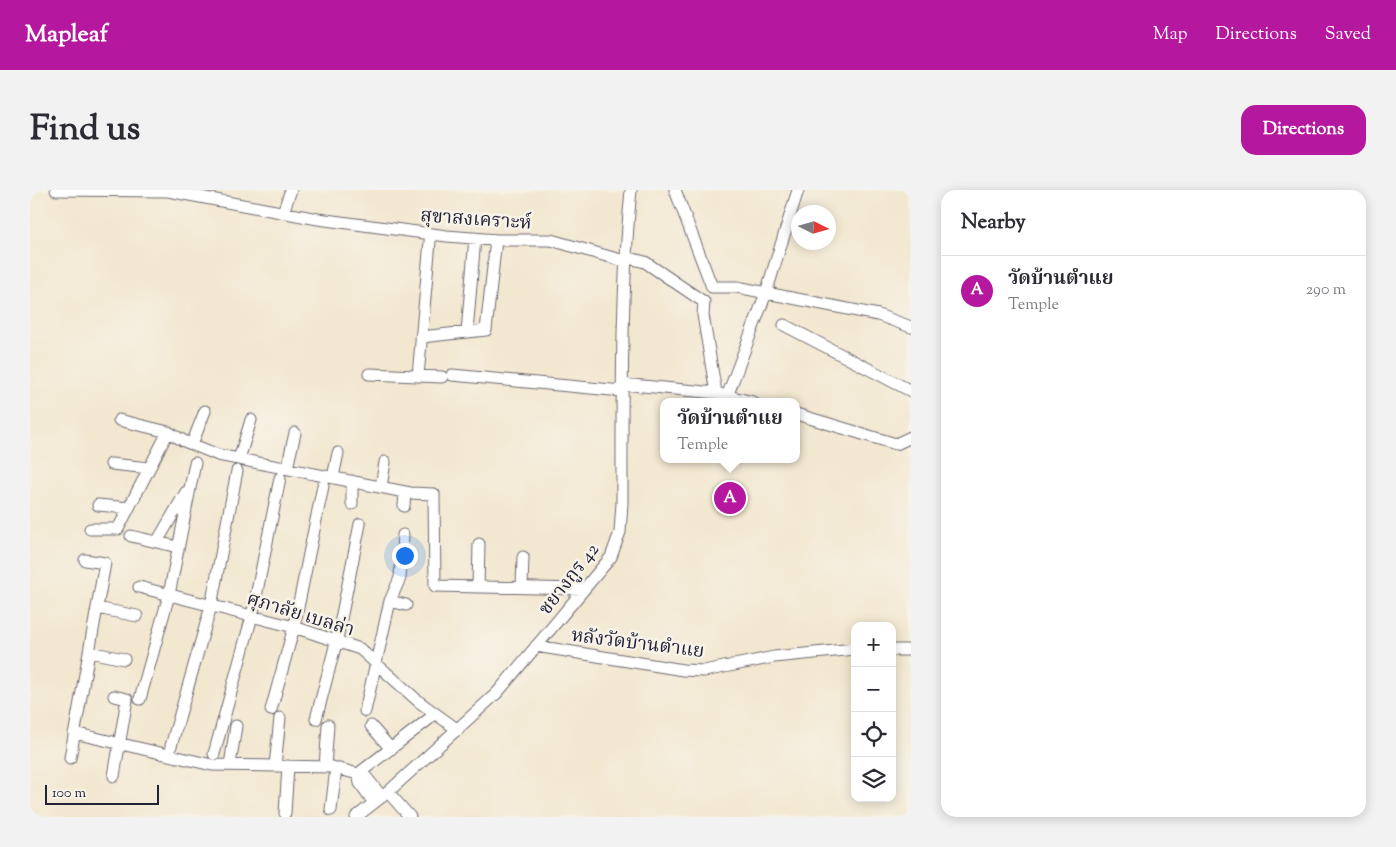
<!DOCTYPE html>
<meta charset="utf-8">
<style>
:root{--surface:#fff;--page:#f2f2f3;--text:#2b2b33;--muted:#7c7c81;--line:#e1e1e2;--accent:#b5179e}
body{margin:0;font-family:"Sorts Mill Goudy","Noto Serif Thai",serif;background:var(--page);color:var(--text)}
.controls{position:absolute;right:15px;bottom:15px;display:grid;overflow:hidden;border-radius:10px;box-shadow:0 2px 12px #0003}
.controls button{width:45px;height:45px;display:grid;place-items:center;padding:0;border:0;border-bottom:1px solid var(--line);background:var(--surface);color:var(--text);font:25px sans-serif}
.compass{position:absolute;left:761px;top:15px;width:45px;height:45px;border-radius:50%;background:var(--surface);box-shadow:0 2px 12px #0003;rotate:95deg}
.scale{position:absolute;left:15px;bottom:12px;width:114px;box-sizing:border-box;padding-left:5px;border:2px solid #22223b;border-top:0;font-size:14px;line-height:18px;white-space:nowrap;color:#22223b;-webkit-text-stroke:4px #f7f3e8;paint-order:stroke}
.you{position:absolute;left:374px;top:365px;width:18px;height:18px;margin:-12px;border:4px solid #fff;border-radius:50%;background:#1a73e8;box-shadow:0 0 0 8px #1a73e833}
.badge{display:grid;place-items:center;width:32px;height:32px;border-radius:50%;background:var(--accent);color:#fff;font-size:16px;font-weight:700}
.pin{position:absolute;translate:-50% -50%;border:2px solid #fff;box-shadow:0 1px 5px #0006}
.popup{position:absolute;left:630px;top:208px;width:140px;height:65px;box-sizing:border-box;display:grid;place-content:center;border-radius:10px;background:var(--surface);filter:drop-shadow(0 1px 4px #0005);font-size:16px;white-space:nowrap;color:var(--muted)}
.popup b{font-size:19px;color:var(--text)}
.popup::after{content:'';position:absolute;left:50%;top:100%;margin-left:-10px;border:10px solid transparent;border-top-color:var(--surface)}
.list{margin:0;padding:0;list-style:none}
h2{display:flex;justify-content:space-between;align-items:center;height:65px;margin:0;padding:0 20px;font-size:21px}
h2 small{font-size:16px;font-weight:400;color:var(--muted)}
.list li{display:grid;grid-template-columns:32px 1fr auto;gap:15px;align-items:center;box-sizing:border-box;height:70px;padding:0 20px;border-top:1px solid var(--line)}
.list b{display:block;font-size:19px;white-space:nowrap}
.list p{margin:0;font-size:16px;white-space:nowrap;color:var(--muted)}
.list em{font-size:16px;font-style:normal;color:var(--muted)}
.icon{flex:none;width:28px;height:28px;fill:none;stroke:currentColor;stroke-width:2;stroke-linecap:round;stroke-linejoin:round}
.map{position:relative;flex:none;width:881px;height:627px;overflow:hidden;border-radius:15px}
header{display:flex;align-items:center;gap:30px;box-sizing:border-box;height:70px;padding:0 25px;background:var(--accent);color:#fff}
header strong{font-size:24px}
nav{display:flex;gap:28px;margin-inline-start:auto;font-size:18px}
.intro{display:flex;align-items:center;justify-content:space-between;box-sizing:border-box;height:120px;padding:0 30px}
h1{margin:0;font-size:35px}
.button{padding:12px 22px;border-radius:15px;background:var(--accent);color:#fff;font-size:18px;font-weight:700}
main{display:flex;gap:30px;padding:0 30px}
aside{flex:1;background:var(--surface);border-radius:15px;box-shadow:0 2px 12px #0003}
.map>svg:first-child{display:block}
</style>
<header>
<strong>Mapleaf</strong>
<nav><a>Map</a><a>Directions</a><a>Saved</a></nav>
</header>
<div class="intro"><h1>Find us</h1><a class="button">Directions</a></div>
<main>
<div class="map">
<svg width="881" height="627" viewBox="0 0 881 627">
<rect width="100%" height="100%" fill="#f7f3e8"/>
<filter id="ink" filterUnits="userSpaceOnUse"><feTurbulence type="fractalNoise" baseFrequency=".02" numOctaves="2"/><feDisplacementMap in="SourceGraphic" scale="10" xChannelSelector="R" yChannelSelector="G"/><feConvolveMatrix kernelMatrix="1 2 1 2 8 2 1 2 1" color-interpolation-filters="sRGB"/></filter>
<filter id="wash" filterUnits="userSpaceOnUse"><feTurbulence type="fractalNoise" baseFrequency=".0096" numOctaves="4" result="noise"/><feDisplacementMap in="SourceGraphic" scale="20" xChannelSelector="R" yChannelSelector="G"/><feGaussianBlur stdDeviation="1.12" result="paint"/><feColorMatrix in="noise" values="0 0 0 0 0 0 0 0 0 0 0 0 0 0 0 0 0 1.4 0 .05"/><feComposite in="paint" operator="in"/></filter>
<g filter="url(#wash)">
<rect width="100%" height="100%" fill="#f2e7cf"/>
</g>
<g filter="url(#ink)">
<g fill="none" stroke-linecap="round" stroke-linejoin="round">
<g stroke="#6b676f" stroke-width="13">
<path id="minor" d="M26,0L138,1L288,29L417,46L467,50H521L594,71
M645,0L682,97H707L848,125L881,137
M253,22L261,0
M595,67L615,72L674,112L673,125L686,203L723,212
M754,135L881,201
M437,142L445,48
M391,147L456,140L466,50
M339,184L412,187
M422,185L592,201
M388,186L400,51
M592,194L686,203
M698,204L736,103L768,0
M766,224L866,254L881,247
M89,230L138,242L154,251L188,265L380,303L404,304L405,396L554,399
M162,254L175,221
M209,269L221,230
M81,274L119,278
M257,278L265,243
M303,287L308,263
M351,297L355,272
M322,314V291
M68,315L99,318
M374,316L375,302
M60,339H88L138,242
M101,346L148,357
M127,352L156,302
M109,397L264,437L330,459L388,511L428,540
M448,397L449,354
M492,398L493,367
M360,411L376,415
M67,418L107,426
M506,456L653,480L674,481L744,467L825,459
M862,460H881
M59,462L94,469
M84,506L97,509L84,586
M110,509L139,405L165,273
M241,520L264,437L293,296
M335,521L360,411L370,388L373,345
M286,529L307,449L330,334
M341,536L361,559
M44,543L182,575L302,577L328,584L399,529
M141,556L181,416L207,281
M184,564L222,426L250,288
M40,568L75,373L55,370
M200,575L206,536
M245,576L250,528
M295,577L298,535
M358,602L380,627
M344,613L330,593L328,584L336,587L352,607
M301,620L306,578
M255,623L258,576
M326,627L358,602L467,503L581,367L590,342L592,313C592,208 591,105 601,0"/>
</g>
<use href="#minor" stroke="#fff" stroke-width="11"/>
</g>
</g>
<g text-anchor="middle" stroke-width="5" stroke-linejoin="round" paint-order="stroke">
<g font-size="19" fill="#22223b" stroke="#f7f3e8">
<text transform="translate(446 28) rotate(4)" y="7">สุขาสงเคราะห์</text>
<text transform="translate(538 388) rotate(-52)" y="7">ชยางกูร 42</text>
<text transform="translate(271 423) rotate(17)" y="7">ศุภาลัย เบลล่า</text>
<text transform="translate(608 452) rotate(7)" y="7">หลังวัดบ้านตำแย</text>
</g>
</g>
</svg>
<div class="controls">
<button>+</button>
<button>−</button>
<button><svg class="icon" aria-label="locate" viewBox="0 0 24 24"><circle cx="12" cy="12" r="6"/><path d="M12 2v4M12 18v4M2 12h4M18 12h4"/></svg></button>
<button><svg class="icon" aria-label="layers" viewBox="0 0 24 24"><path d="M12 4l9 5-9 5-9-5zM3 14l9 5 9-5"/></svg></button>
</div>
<svg class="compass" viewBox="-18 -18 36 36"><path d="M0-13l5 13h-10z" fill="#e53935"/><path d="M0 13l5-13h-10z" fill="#7c7c81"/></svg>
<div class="scale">100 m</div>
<div class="you"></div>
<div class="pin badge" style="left:700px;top:308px">A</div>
<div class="popup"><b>วัดบ้านตำแย</b>Temple</div>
</div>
<aside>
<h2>Nearby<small></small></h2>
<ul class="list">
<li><span class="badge">A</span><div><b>วัดบ้านตำแย</b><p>Temple</p></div><em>290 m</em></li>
</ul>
</aside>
</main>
